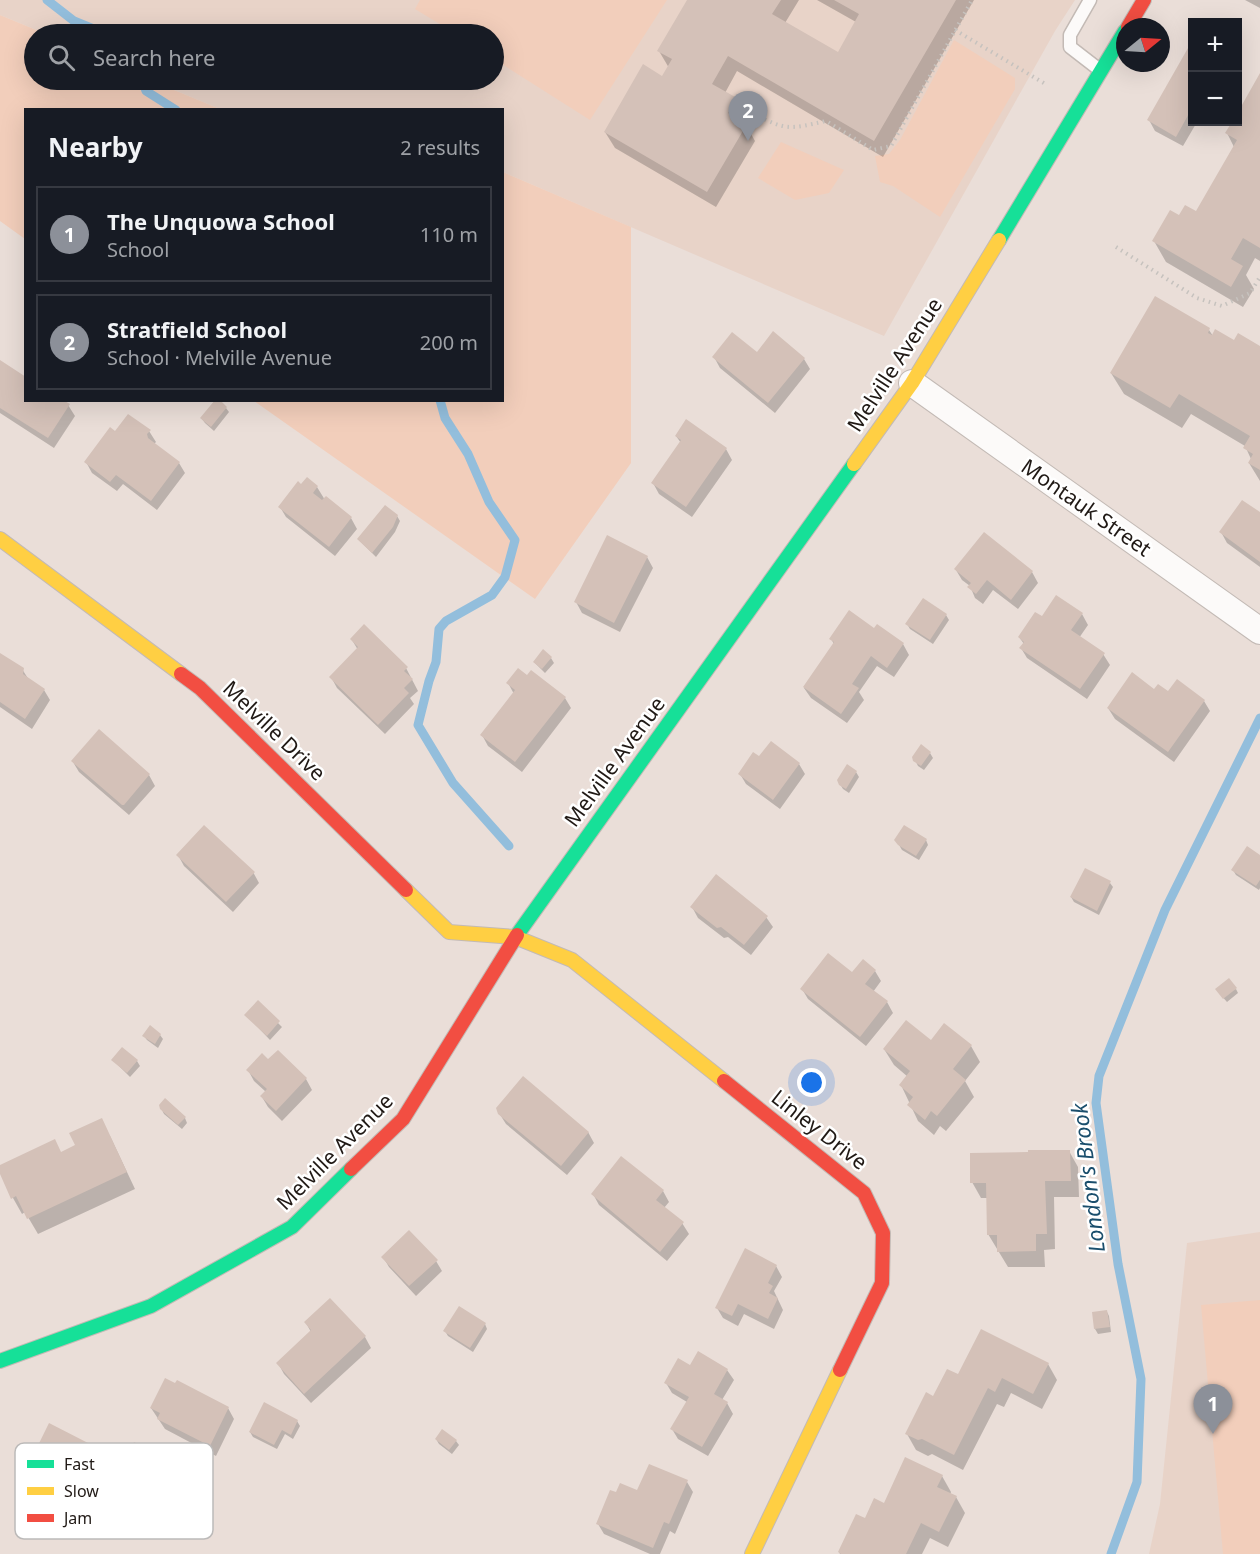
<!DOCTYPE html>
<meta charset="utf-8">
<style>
:root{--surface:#171b24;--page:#242831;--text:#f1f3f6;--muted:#9ea1a6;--line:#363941;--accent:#8c9099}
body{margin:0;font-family:"Noto Sans",sans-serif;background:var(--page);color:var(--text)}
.controls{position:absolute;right:18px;top:18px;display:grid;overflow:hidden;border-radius:0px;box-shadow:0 6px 24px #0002}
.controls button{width:54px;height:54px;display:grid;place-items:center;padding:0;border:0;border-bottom:2px solid var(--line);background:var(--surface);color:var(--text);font:30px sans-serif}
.compass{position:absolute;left:1116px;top:18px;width:54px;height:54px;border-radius:50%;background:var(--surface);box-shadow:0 6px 24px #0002;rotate:72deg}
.you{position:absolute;left:812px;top:1083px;width:21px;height:21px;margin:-15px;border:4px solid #fff;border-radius:50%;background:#1a73e8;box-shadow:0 0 0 9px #1a73e833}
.badge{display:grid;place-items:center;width:39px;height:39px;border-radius:50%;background:var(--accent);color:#fff;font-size:20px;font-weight:700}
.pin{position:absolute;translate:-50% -50px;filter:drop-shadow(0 2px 3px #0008)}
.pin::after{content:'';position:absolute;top:32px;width:21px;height:18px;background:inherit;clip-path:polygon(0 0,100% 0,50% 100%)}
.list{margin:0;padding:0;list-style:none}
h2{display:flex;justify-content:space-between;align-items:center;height:78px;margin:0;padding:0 24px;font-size:26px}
h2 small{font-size:20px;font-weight:400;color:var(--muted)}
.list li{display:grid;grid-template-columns:39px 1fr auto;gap:18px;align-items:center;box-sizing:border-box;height:96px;margin:0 12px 12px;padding:0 12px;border:2px solid var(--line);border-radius:0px}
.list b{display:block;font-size:22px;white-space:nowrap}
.list p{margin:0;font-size:20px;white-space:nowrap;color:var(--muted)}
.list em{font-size:20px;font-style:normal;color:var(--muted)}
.icon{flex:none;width:33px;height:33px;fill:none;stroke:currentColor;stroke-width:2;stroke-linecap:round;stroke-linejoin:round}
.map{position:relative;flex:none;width:1260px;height:1554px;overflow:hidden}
.search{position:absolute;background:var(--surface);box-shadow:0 6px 24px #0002;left:24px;top:24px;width:480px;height:66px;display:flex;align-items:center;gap:15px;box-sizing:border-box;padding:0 21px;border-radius:33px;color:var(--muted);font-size:22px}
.panel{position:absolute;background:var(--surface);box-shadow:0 6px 24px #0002;left:24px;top:108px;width:480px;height:294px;border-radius:0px}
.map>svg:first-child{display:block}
</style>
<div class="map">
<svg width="1260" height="1554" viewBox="0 0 1260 1554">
<rect width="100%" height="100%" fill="#eaded8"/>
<path fill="#e8d3c8" d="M0,0H1075L1055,31L884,336L503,172L502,110L220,109L150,80H494V34H46L0,15Z
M1260,1232V1554H1149L1160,1504L1187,1243Z"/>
<path fill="#f2cebb" d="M420,0H667L590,120L494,59V34H456L415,9Z
M0,15L46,34H34V80H150L220,109L26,110L25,239L0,221Z
M954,40L1015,78V89L940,217L893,186L880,182L875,156L889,154L900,140Z
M781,142L844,170L829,193L795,200L758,178Z
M503,172L631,227V463L535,599L254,401L502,400Z
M1260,1300V1554H1223L1201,1305Z"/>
<path fill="#0003" d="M689,0H799L785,23L838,54L856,22L817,0H974L883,157L737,71L725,93L736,99L745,115L741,122L746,125L755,141L716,207L615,148L605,132L662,78L669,68L659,51Z
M1245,0H1260V8Z
M1192,44V122H1197L1183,146L1155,131L1149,120Z
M1260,76V261L1255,258L1246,275L1254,289L1243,307L1166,262L1154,241L1179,217L1196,213L1234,147L1227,133L1233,122H1238V115Z
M1209,330L1213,336L1260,348V481L1249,463L1251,459L1245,446L1191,414L1182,428L1124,394L1111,373Z
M757,354L804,359L810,369L775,413L720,368L714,357Z
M0,362L26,400L68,405L75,416L54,448L0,413Z
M226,408L229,412L214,431L205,423L202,419Z
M687,421L726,449L732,460L692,517L659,494L653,483L681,443L676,436Z
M149,431L156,442L154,444L179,463L185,473L157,510L123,484L117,491L92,473L86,462L116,433Z
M302,486L317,487L325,500L351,518L357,529L335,556L286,517L280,507Z
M1260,514V567L1227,543L1221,532Z
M397,516L400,521L395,532L376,557L358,539Z
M647,557L653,568L620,632L582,613L576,602Z
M956,570L1032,572L1038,583L1018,609L993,590L983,604L975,598L970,586L962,580Z
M1082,614L1088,625L1079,638L1103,654L1110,665L1087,699L1027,658L1021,648L1024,644L1019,637L1042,618Z
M946,615L949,620L933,644L910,629L907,624Z
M875,630L903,644L909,655L894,677L877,666L859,692L864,700L847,723L811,698L804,688L834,644L831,639Z
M352,640L406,668L418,691L410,698L414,704L385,734L337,688L331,677L358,650Z
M0,655L22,669L29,680L44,690L50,700L32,729L0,707Z
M551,658L554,663L545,673L534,662Z
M508,683L565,698L571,708L522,772L488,746L482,735L514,694Z
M1155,691L1204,701L1210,711L1174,762L1115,719L1108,708Z
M930,753L933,758L924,770L918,766L915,760Z
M760,758L799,764L805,774L780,809L746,784L740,774Z
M73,762L149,775L155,786L129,815L79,772Z
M856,772L859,777L849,793L843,789L840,784Z
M896,840H926L928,845L919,860L902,850Z
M178,855L253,872L259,883L233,912L184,866Z
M1260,857V888L1259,890L1236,875L1233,870Z
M1110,883L1113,887L1099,915L1074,902L1071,897Z
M692,907L766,917L773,927L751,955L728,937L724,938L698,918Z
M875,971L881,981L873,992L887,1002L893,1013L866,1046L808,999L802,989L853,974Z
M1236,989L1238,993L1227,1002L1220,994Z
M258,1003L282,1027L270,1040L246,1015Z
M160,1035L163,1039L158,1048L147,1040L144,1036Z
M931,1042L971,1046L980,1062L965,1081L974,1097L946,1131L940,1126L934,1135L918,1121L901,1085L908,1077L894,1065L884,1049Z
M113,1060L137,1061L140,1066L130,1077Z
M268,1061L306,1079L312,1090L282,1121L268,1107L262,1097L266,1092L254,1081L248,1070Z
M161,1108L185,1118L187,1123L182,1129L164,1114Z
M499,1113L588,1132L594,1143L567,1175L506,1124Z
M110,1136L135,1189L38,1234L25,1212L22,1214L13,1198L0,1171V1166L61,1153Z
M1069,1151L1078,1167L1079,1197H1054L1055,1249L1044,1250L1045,1267H1008L988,1234L987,1198H981L972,1182Z
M663,1191L669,1202L664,1208L682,1223L689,1234L667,1261L599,1205L593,1194Z
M383,1257L436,1261L442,1271L416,1296L389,1267Z
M776,1266L782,1277L774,1291L783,1310L774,1329L744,1314L738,1326L723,1318L717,1308Z
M330,1300L365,1337L371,1348L311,1403L284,1374L278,1363L311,1332L306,1323Z
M1107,1312L1109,1316L1111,1332L1098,1334L1095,1329Z
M485,1324L487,1329L473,1352L448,1336L445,1331Z
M1048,1364L1057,1380L1042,1409L1011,1393L1004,1407L997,1404L963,1470L932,1454L928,1456L916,1450L907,1434L958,1376Z
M727,1370L734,1380L722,1400L727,1403L733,1414L708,1456L678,1439L672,1429L687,1402L672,1393L666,1383Z
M177,1382L228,1408L234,1419L216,1456L165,1429L151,1408Z
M297,1421L300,1426L293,1439L285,1434L277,1449L253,1437L250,1432Z
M436,1439L456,1441L459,1445L452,1454L439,1444Z
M942,1476L951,1492L950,1495L956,1497L965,1513L948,1547L930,1538L922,1554H840L839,1552L866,1520L884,1505Z
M687,1482L693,1492L675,1534L670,1531L660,1554H650L604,1534L598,1524L638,1492Z"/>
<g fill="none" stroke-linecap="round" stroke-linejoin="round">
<path stroke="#93bedc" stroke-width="9" d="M47,0L74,21L106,34
M142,80L146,91L176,110
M440,400L445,418L468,454L489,502L515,540L505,577L492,595L446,621L439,629L436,662L429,681L418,725L453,783L509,846
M1111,1554L1137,1482L1141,1379L1118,1264L1096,1103L1099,1076L1165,910L1260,718"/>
</g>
<path fill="#d4c1b8" d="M687,0H781L772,14L838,52L859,14L834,0H956L874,141L728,56L712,84L737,98L728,113L747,124L707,192L604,132L643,64L662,76L672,59L657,51Z
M1192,41V108L1176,137L1147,120Z
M1260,73V248L1243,238L1231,259L1243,266L1231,287L1152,241L1170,210L1179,215L1185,205L1196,211L1237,140L1225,133L1232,122H1238V112Z
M1155,296L1210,328L1208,333L1212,335L1215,329L1234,340L1238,333L1260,346V470L1248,463L1253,454L1243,448L1250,436L1179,394L1170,408L1110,373Z
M773,331L805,358L768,403L712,357L732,332L757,352Z
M0,360L26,377V400H63L70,404L48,438L0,408Z
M215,400H220L227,407L211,427L200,418Z
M128,414L151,430L147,434L148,438L180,462L151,501L116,475L110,482L84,462L110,427L115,431Z
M686,419L727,448L686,507L651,483L681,440L675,436Z
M307,477L318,486L313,493L322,500L326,496L352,517L329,547L278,507L298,481L301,484Z
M1242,500L1260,512V562L1219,532Z
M385,505L398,515L393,527L372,553L357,539Z
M984,532L1033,571L1011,600L987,580L976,594L967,587L971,583L954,569Z
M607,535L648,556L614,623L574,602Z
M1056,595L1083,613L1071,630L1105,653L1080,689L1019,648L1024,642L1018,637L1035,612L1042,616Z
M923,598L947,614L930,640L905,624Z
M849,610L874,628L877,624L904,643L887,668L871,656L852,684L859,688L841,714L803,687L834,642L829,639Z
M364,624L408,667L404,671L413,679L404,688L409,693L378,725L329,677L358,647L350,639Z
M543,649L552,657L542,669L533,662Z
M0,653L24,668L23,674L45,689L25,719L0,702Z
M518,668L527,675L531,670L566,697L515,762L480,735L515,690L506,683Z
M1132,672L1154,689L1158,684L1168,691L1177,679L1205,700L1168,752L1107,708Z
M99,729L150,774L124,805H122L71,761Z
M771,741L800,763L773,800L738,774L753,752L759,756Z
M921,744L931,752L921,766L913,761L912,757Z
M847,764L857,771L846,789L839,785L837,780Z
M204,825L255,872L226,902L176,855Z
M904,825L927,839L916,856L898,845L894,840Z
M1247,846L1260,855V880L1256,886L1231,870Z
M1085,868L1111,881L1097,911L1070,897Z
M716,874L768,916L744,945L721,927L717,928L690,907Z
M828,953L852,972L863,959L876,970L865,984L888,1001L860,1037L800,989Z
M1229,978L1237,988L1223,999L1215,989Z
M258,1000L280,1021L267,1036L244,1015Z
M906,1020L931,1040L944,1023L972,1045L953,1069L966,1080L937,1116L931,1111L925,1120L907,1105L913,1097L899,1085L910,1071L883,1049Z
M150,1025L161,1034L155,1044L142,1036Z
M122,1047L138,1060L127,1073L111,1060Z
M278,1050L307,1078L276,1111L260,1096L267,1089L246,1070L262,1053L268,1059Z
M523,1076L589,1132L561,1166L498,1114L496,1108Z
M165,1098L186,1117L178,1125L160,1109L159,1105Z
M102,1118L127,1172L27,1219L16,1196L11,1199L0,1174V1165L55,1139L61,1152L75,1145L69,1133Z
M1028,1150H1070L1071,1181H1045L1047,1234H1036V1251L997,1252V1235H987L986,1183H970V1153L1028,1152Z
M621,1156L664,1190L656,1200L684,1222L660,1252L591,1194Z
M409,1230L438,1260L409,1286L381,1257Z
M745,1248L777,1265L768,1283L773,1286L769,1293L778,1298L768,1319L738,1304L732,1316L715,1308Z
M330,1298L366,1336L304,1394L276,1363L311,1330L304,1322Z
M459,1306L486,1323L470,1348L443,1331Z
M1107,1310L1110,1327L1094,1329L1092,1312Z
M981,1329L1049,1363L1033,1394L1002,1378L995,1392L988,1388L954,1455L922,1439L918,1440L905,1434L926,1392L933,1396L947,1369L958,1374Z
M698,1351L728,1369L714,1394L728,1402L702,1447L670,1429L689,1397L664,1383L678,1358L690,1365Z
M165,1378L175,1383L177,1380L229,1407L210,1446L157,1419L160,1413L150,1408Z
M264,1402L298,1420L291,1435L282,1430L274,1445L249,1432Z
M49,1423L90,1444L69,1486L57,1480L47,1499L19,1484Z
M442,1429L457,1440L449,1450L435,1439Z
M134,1442L180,1466L165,1494L120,1471Z
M905,1457L943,1475L937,1487L957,1496L939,1532L921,1523L906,1554H841L838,1552L856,1514L865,1518L874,1498L884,1503Z
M649,1464L688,1480L669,1524L664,1522L653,1548L596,1524L610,1490L616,1492L620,1483L637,1490Z"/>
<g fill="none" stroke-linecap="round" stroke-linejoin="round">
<g stroke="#c3bab5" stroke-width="15">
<path id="lane" d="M1090,0L1070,35V47L1101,71"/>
</g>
<g stroke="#c3bab5" stroke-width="28">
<path id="street" d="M912,383L1260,631"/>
</g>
<g stroke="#c3bab5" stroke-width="16">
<path id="fast" d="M999,240L1125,31
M517,935L854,464
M0,1361L151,1306L292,1227L351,1169"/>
</g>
<g stroke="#c3bab5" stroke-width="16">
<path id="slow" d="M854,464L912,383L999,240
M0,539L181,674
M406,890L449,932L515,937L572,960L724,1081
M752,1554L840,1370"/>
</g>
<g stroke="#c3bab5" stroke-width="16">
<path id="jam" d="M1128,27L1144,0
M181,674L200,688L406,890
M724,1081L864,1193L883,1233L882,1283L840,1370
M351,1169L403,1119L517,935"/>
</g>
<path stroke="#c6c2be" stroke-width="4" stroke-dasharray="1.5 4.5" stroke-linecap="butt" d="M955,30L1047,85
M754,114C787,131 790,129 826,121L873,150L891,146L972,0
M1116,247L1197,298L1222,306L1250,293L1260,277"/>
<use href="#lane" stroke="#fcfaf9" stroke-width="12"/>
<use href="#street" stroke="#fcfaf9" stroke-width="26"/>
<use href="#fast" stroke="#16e098" stroke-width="14"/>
<use href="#slow" stroke="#ffcf43" stroke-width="14"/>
<use href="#jam" stroke="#f24e42" stroke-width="14"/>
</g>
<g text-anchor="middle" stroke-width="5" stroke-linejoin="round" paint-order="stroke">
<g font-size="21" fill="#201915" stroke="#fff">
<text transform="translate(895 365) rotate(-57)" y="7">Melville Avenue</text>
<text transform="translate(1086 508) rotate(35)" y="7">Montauk Street</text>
<text transform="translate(274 731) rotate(44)" y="7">Melville Drive</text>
<text transform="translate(615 762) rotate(-54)" y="7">Melville Avenue</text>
<text transform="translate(819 1130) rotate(38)" y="7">Linley Drive</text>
<text transform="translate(335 1152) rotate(-45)" y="7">Melville Avenue</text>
</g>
<g font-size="22" font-style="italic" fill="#1a4e6c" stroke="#fff">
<text transform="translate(1088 1178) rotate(-97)" y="8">London's Brook</text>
</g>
</g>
<rect x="15" y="1443" width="198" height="96" rx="9" fill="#fff" stroke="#bcbab9" stroke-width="1.5"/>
<rect x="27" y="1460" width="27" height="8" fill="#16e098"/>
<rect x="27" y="1487" width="27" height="8" fill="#ffcf43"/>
<rect x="27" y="1514" width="27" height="8" fill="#f24e42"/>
<g font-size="16" fill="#201915">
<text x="64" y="1470">Fast</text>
<text x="64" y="1497">Slow</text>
<text x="64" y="1524">Jam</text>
</g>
</svg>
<div class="controls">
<button>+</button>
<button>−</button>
</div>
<svg class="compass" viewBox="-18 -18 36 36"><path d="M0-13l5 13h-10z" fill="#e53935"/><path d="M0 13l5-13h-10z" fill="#9ea1a6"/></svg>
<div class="you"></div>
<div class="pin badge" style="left:1213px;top:1434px">1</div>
<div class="pin badge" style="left:748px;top:141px">2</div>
<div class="search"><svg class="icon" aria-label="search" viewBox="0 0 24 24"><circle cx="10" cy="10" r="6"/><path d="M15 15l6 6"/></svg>Search here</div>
<section class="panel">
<h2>Nearby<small>2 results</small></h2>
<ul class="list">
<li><span class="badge">1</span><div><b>The Unquowa School</b><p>School</p></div><em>110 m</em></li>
<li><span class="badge">2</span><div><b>Stratfield School</b><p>School · Melville Avenue</p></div><em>200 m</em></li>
</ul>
</section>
</div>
